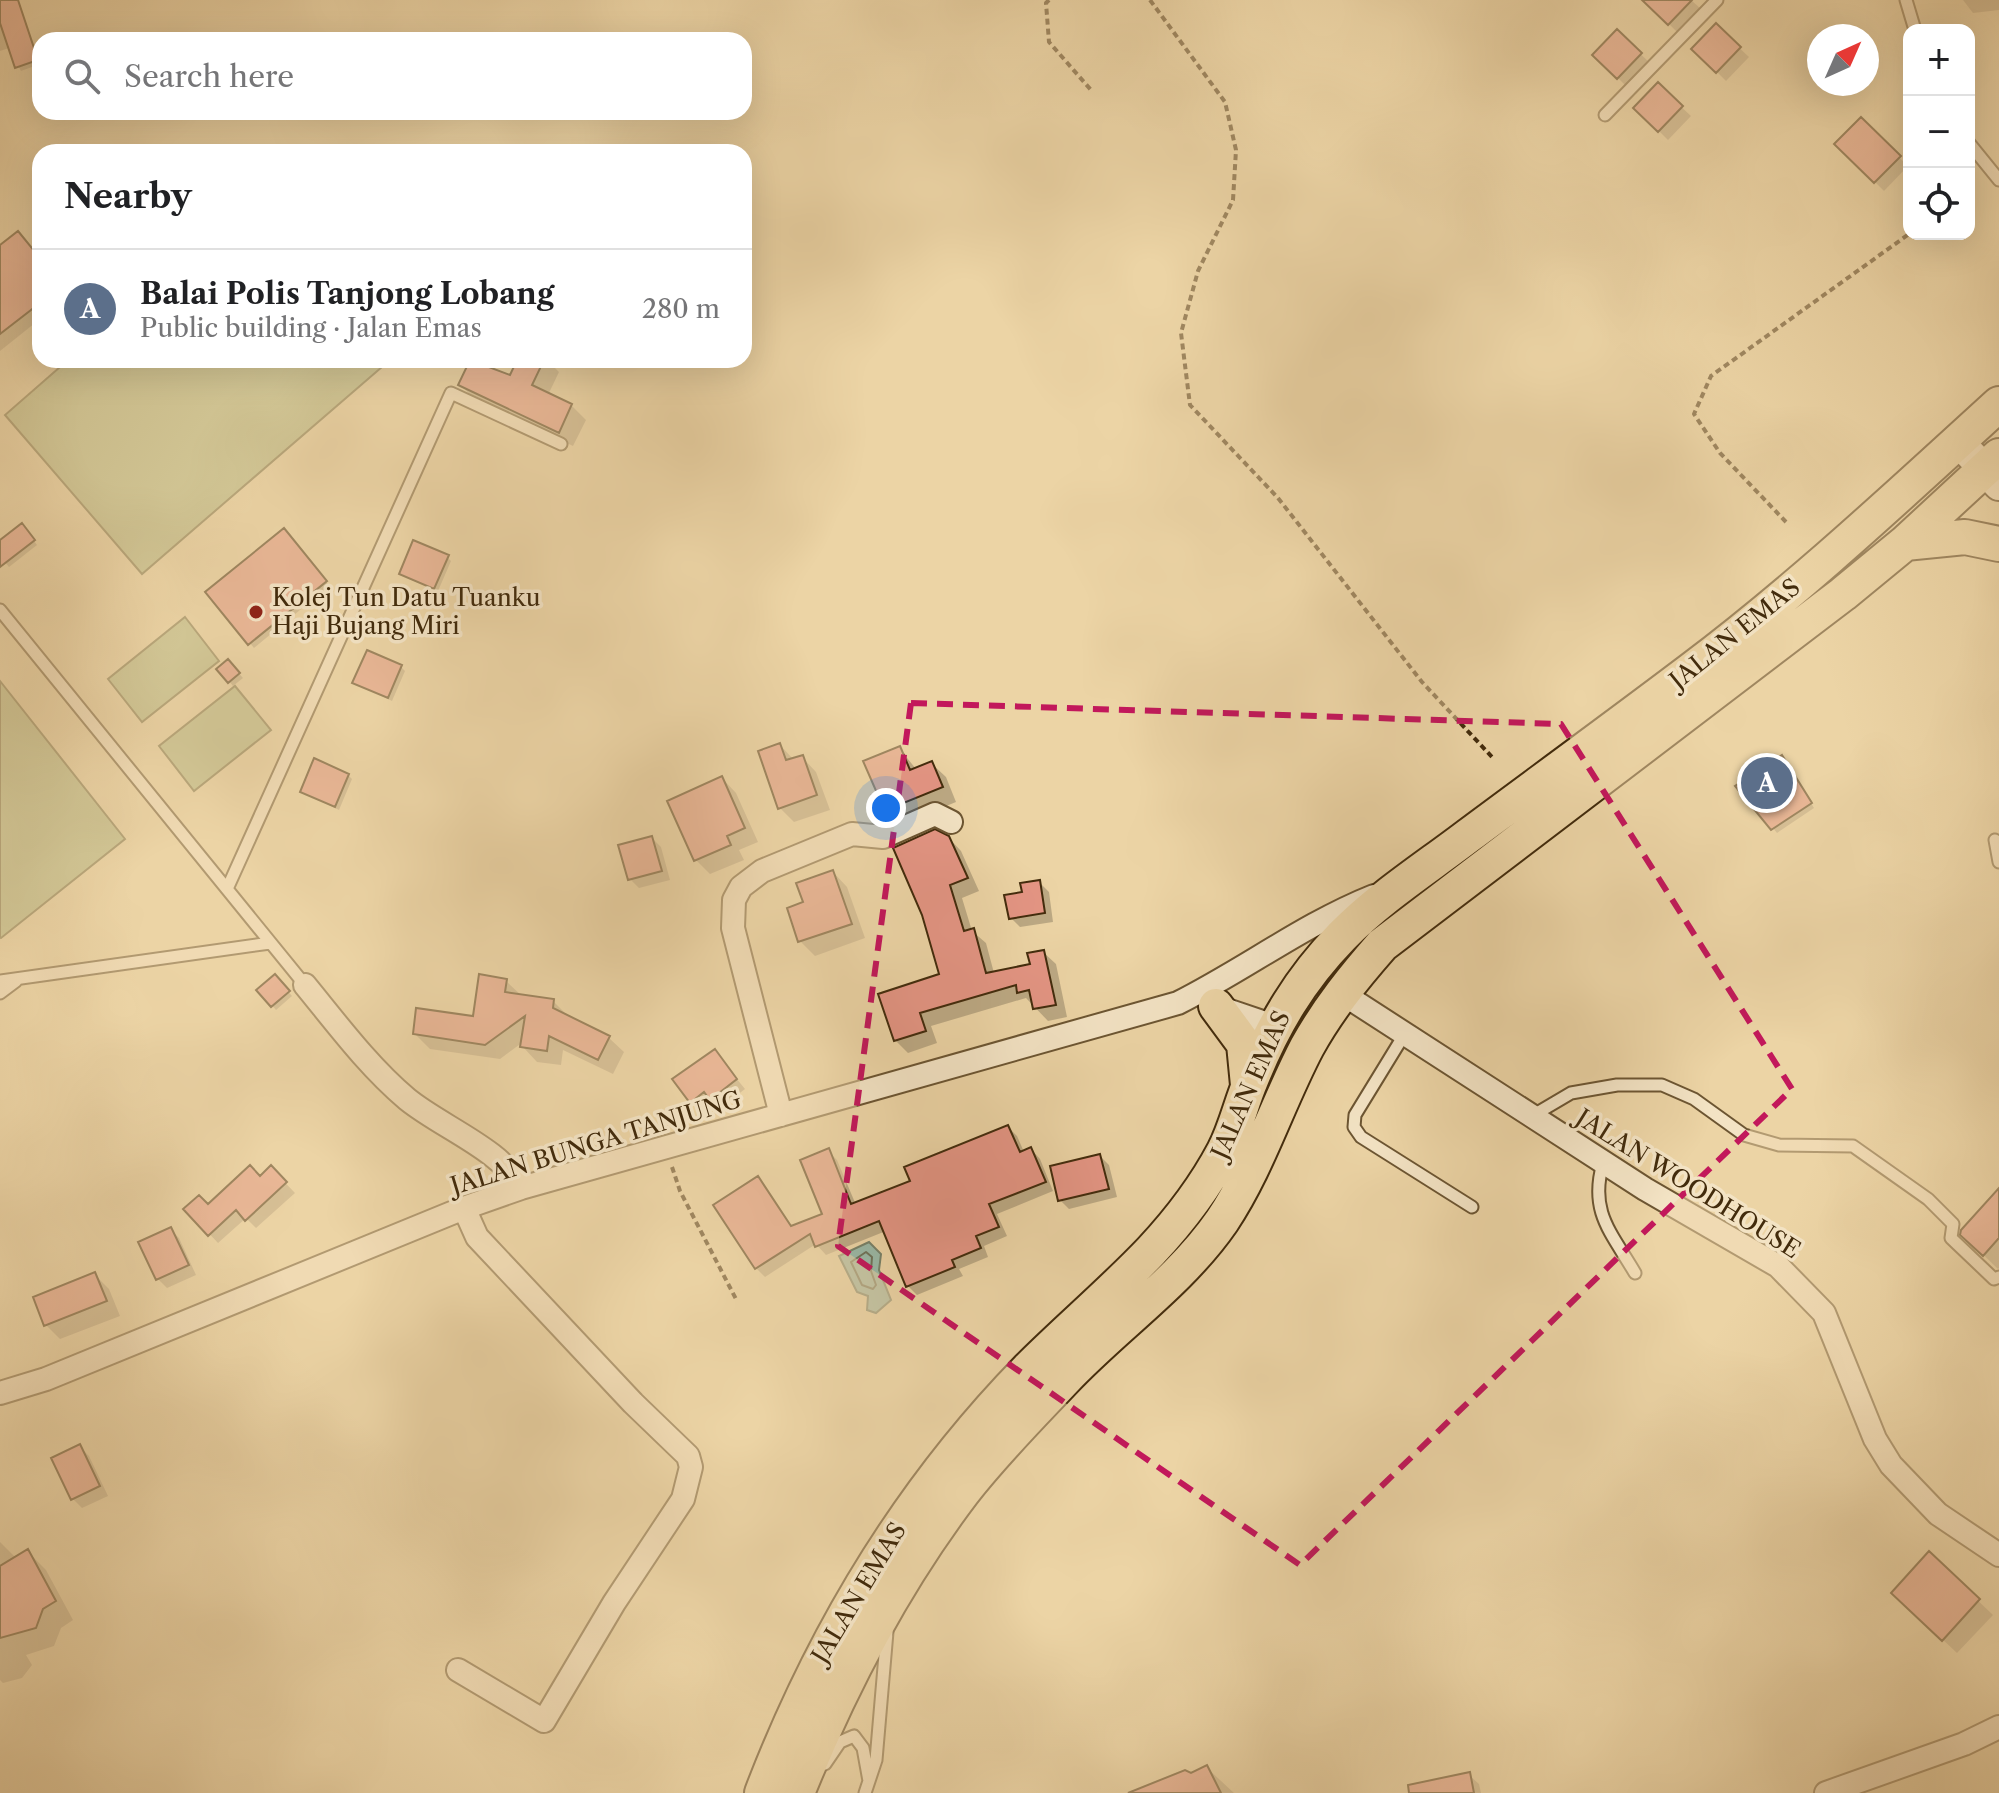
<!DOCTYPE html>
<meta charset="utf-8">
<style>
:root{--surface:#fff;--page:#f6f6f6;--text:#202124;--muted:#757577;--line:#e0e0e0;--accent:#7c3aed}
body{margin:0;font-family:"Libre Caslon Text",serif;background:var(--page);color:var(--text)}
.controls{position:absolute;right:24px;top:24px;display:grid;overflow:hidden;border-radius:16px;box-shadow:0 8px 32px #0002}
.controls button{width:72px;height:72px;display:grid;place-items:center;padding:0;border:0;border-bottom:2px solid var(--line);background:var(--surface);color:var(--text);font:40px sans-serif}
.compass{position:absolute;left:1807px;top:24px;width:72px;height:72px;border-radius:50%;background:var(--surface);box-shadow:0 8px 32px #0002;rotate:45deg}
.you{position:absolute;left:886px;top:808px;width:28px;height:28px;margin:-20px;border:6px solid #fff;border-radius:50%;background:#1a73e8;box-shadow:0 0 0 12px #1a73e833}
.badge{display:grid;place-items:center;width:52px;height:52px;border-radius:50%;background:var(--accent);color:#fff;font-size:26px;font-weight:700}
.pin{position:absolute;translate:-50% -50%;border:4px solid #fff;box-shadow:0 2px 8px #0006}
.list{margin:0;padding:0;list-style:none}
h2{display:flex;justify-content:space-between;align-items:center;height:104px;margin:0;padding:0 32px;font-size:34px}
h2 small{font-size:26px;font-weight:400;color:var(--muted)}
.list li{display:grid;grid-template-columns:52px 1fr auto;gap:24px;align-items:center;box-sizing:border-box;height:120px;padding:0 32px;border-top:2px solid var(--line)}
.list b{display:block;font-size:30px;white-space:nowrap}
.list p{margin:0;font-size:26px;white-space:nowrap;color:var(--muted)}
.list em{font-size:26px;font-style:normal;color:var(--muted)}
.icon{flex:none;width:44px;height:44px;fill:none;stroke:currentColor;stroke-width:2;stroke-linecap:round;stroke-linejoin:round}
.map{position:relative;flex:none;width:1999px;height:1793px;overflow:hidden}
.search{position:absolute;background:var(--surface);box-shadow:0 8px 32px #0002;left:32px;top:32px;width:720px;height:88px;display:flex;align-items:center;gap:20px;box-sizing:border-box;padding:0 28px;border-radius:24px;color:var(--muted);font-size:30px}
.panel{position:absolute;background:var(--surface);box-shadow:0 8px 32px #0002;left:32px;top:144px;width:720px;height:224px;border-radius:24px}
.map>svg:first-child{display:block}
</style>
<div class="map">
<svg width="1999" height="1793" viewBox="0 0 1999 1793">
<rect width="100%" height="100%" fill="#ecd4a5"/>
<filter id="stains"><feTurbulence type="fractalNoise" baseFrequency=".0025" numOctaves="4"/><feColorMatrix values="0 0 0 0 .2 0 0 0 0 .09 0 0 0 0 .02 0 0 0 .5 -.17"/></filter>
<radialGradient id="worn" r=".72"><stop offset=".6" stop-color="#630" stop-opacity="0"/><stop offset="1" stop-color="#630" stop-opacity=".3"/></radialGradient>
<path fill="#b7bd87" stroke="#7c744a" stroke-width="2" d="M68,360H390L142,574L5,415Z
M185,617L219,661L142,722L108,679Z
M0,681L125,839L1,938L0,937Z
M235,686L271,730L194,791L159,746Z"/>
<path fill="#99b8a6" stroke="#768068" stroke-width="2" d="M869,1242L881,1254L879,1270L891,1300L876,1313L867,1310L868,1296L857,1292L839,1256Z"/>
<path fill="#0003" d="M0,0H17L40,64L21,71L9,48L0,51Z
M1691,0L1701,9L1678,33L1646,1Z
M1963,0H1999V10L1973,13Z
M1716,26L1749,57L1726,81L1694,49Z
M1617,32L1650,63L1627,87L1595,55Z
M1658,85L1691,116L1668,140L1636,108Z
M1861,120L1908,166L1884,191L1837,144Z
M0,247L40,259V319L0,351Z
M472,360L511,378L519,360H547L559,372L548,395L571,405L586,420L573,446L475,399L460,385Z
M26,530L37,545L9,567L0,556V543Z
M287,534L329,586L254,648L208,592Z
M447,557L451,561L438,591L401,573Z
M228,661L243,678L233,686L219,669Z
M401,667L405,671L392,701L355,683Z
M780,745L794,760L802,757L816,772L830,810L794,822L780,808Z
M899,748L916,769L931,763L946,777L956,802L895,827L881,812L874,796L880,794Z
M1785,761L1814,808L1777,833L1738,786Z
M348,775L352,779L339,810L302,792Z
M722,778L736,793L758,842L739,850L744,860L710,874L696,860Z
M948,837L961,851L979,891L962,898L972,931L986,943L994,973L1032,966L1043,952L1056,964L1067,1017L1048,1021L1026,998L931,1026L937,1043L908,1053L895,1040L942,976Z
M652,838L661,847L670,880L639,888L630,879Z
M833,872L847,887L865,938L815,956L800,941L789,909L806,903Z
M1039,882L1049,892L1053,922L1020,927L1011,918L1024,894Z
M275,976L292,996L276,1010L259,990Z
M506,981L522,996L553,1001L568,1016L609,1038L624,1052L613,1074L563,1050L561,1065L537,1062L523,1047V1042L500,1059L430,1049L415,1034L474,1018Z
M714,1051L745,1089L720,1108L713,1101L700,1110L691,1101Z
M1008,1127L1017,1136L1024,1152L1031,1149L1040,1159L1053,1191L997,1214L1007,1236L984,1246L988,1257L959,1269L963,1276L917,1295L908,1286L886,1231L826,1255L816,1244L765,1277L756,1268L758,1179L793,1228L825,1215L828,1151L837,1160L856,1205L912,1182Z
M1100,1156L1109,1165L1117,1197L1069,1209L1060,1200Z
M271,1168L295,1193L256,1228L246,1218L218,1243L186,1209L208,1207L260,1178Z
M1999,1191V1268L1998,1269L1962,1234Z
M170,1229L179,1238L196,1275L167,1288L158,1279L140,1243Z
M95,1275L109,1289L120,1316L60,1339L46,1325Z
M80,1447L89,1456L108,1496L82,1508L73,1499Z
M0,1542L16,1558L27,1551L46,1570L73,1620L61,1628L54,1646L26,1655L32,1665L22,1678L3,1683L0,1680Z
M1929,1554L1993,1615L1957,1653L1908,1607Z
M1206,1767L1234,1793H1144L1149,1786Z
M1469,1775L1479,1784L1481,1793H1430Z"/>
<g fill="none" stroke-linecap="round" stroke-linejoin="round">
<path stroke="#6e7259" stroke-width="2" d="M866,1252L872,1257L871,1271L876,1285L873,1289L862,1285L851,1262Z"/>
</g>
<path fill="#e49584" stroke="#422b0c" stroke-width="2" d="M0,0H18L38,60L15,68L0,23Z
M1642,0H1692L1668,25Z
M1716,23L1741,47L1716,73L1691,49Z
M1617,29L1642,53L1617,79L1592,55Z
M1658,82L1683,106L1658,132L1633,108Z
M1861,117L1901,156L1874,183L1834,144Z
M18,231L40,258V303L0,334V245Z
M470,360L510,375L517,360H544L532,385L572,404L559,433L458,385Z
M22,523L35,540L0,567V540Z
M284,528L327,581L248,645L205,592Z
M413,540L449,555L434,589L399,574Z
M367,650L402,665L388,698L352,683Z
M228,659L240,673L228,683L216,669Z
M780,743L786,760L803,755L817,795L778,809L758,751Z
M900,746L910,770L932,761L943,787L879,813L872,795L877,793L863,761Z
M1782,755L1812,803L1771,830L1735,786Z
M314,758L349,774L335,807L300,792Z
M722,776L745,828L727,836L731,845L694,861L667,801Z
M935,829L949,836L968,878L950,885L964,931L974,928L986,973L1030,964L1027,953L1044,950L1056,1005L1033,1009L1029,990L1017,993L1016,985L920,1013L926,1031L894,1041L878,994L939,974L922,915L893,848Z
M652,836L662,871L628,880L618,845Z
M833,870L852,924L798,942L787,908L803,902L796,883Z
M1040,880L1045,913L1009,919L1004,895L1022,892L1020,883Z
M275,974L290,991L271,1007L256,990Z
M479,974L507,979L505,992L554,999L553,1008L610,1036L598,1060L549,1036L547,1051L520,1047L525,1016L485,1045L413,1034L416,1008L473,1016Z
M715,1049L737,1079L710,1100L704,1092L690,1103L672,1079Z
M1008,1125L1020,1152L1031,1147L1046,1182L989,1204L999,1227L976,1236L981,1248L952,1260L955,1267L906,1287L879,1221L815,1247L810,1234L755,1269L713,1205L758,1176L791,1226L822,1214L800,1160L829,1148L851,1204L910,1181L904,1167Z
M1100,1154L1109,1189L1058,1201L1050,1166Z
M250,1165L260,1176L271,1165L287,1182L245,1221L236,1210L208,1236L183,1209L199,1195L208,1204Z
M1999,1188V1238L1983,1256L1960,1235L1961,1230Z
M171,1227L189,1265L156,1280L138,1242Z
M95,1272L107,1301L44,1326L33,1297Z
M80,1444L100,1486L71,1500L51,1458Z
M28,1549L56,1601L43,1609L36,1628L0,1638V1566Z
M1929,1551L1980,1599L1942,1641L1891,1593Z
M1207,1765L1221,1793H1128L1185,1770L1191,1773Z
M1470,1772L1474,1793H1409L1408,1785Z"/>
<g fill="none" stroke-linecap="round" stroke-linejoin="round">
<g stroke="#6c5532" stroke-width="15">
<path id="lane" d="M1906,0L1915,30
M1605,115L1717,0
M1969,143L1999,180
M0,610L305,985
M1995,840L1999,862
M227,889L451,393L561,444
M0,981L270,943
M0,993L16,981
M1404,1035L1355,1115L1354,1127L1361,1137L1472,1207
M1532,1116L1571,1093L1617,1085H1662L1694,1099L1744,1135L1779,1145L1853,1146L1928,1199L1953,1224L1951,1238L1994,1279L1999,1277
M1603,1163C1589,1212 1611,1232 1635,1273
M825,1764L840,1742L854,1736L863,1748L869,1781
M865,1793L876,1760L887,1632"/>
</g>
<g stroke="#6c5532" stroke-width="26">
<path id="street" d="M305,985C337,1024 368,1066 407,1099C441,1127 503,1150 521,1188
M1340,992L1645,1189L1778,1266L1824,1313L1875,1439L1891,1465L1938,1514L1999,1555
M1218,1007L1274,1026
M781,1115L733,928L734,900L741,887L762,871L852,834L883,837L935,814L951,822
M0,1393L46,1379L464,1208L521,1188L1178,1003C1244,970 1304,924 1374,896
M458,1670L544,1721L614,1603L683,1499L691,1467L688,1456L633,1403L477,1237L464,1208
M1826,1793L1964,1744L1999,1727"/>
</g>
<g stroke="#422b0c" stroke-width="34">
<path id="secondary" d="M1958,441L1999,485"/>
</g>
<g stroke="#422b0c" stroke-width="38">
<path id="primary" d="M1905,543L1965,537L1999,544
M1216,1006L1244,1044L1248,1085
M762,1793C823,1634 908,1492 1028,1369C1068,1329 1112,1292 1151,1251C1179,1221 1205,1187 1224,1151C1236,1128 1241,1103 1251,1080C1273,1025 1300,979 1342,936C1379,898 1426,868 1468,836C1542,781 1616,727 1690,671C1799,589 1898,496 1999,404
M797,1793C840,1686 893,1584 963,1492C994,1452 1030,1416 1064,1380C1115,1326 1180,1282 1222,1221C1258,1167 1277,1104 1307,1047C1328,1009 1354,977 1382,945L1843,594L1905,543L1999,456"/>
</g>
<path stroke="#422b0c" stroke-width="4" stroke-dasharray="6 4" stroke-linecap="butt" d="M1049,0L1046,3L1049,42L1091,90
M1150,0L1225,102L1236,150L1233,200L1198,271L1181,333L1190,405L1278,498L1422,682L1492,757
M1786,522L1720,453L1694,414L1711,376L1909,234
M672,1167L680,1191L737,1301"/>
<use href="#lane" stroke="#f3e3c4" stroke-width="11"/>
<use href="#street" stroke="#f3e3c4" stroke-width="22"/>
<use href="#secondary" stroke="#f3e3c4" stroke-width="30"/>
<use href="#primary" stroke="#ecd4a5" stroke-width="34"/>
</g>
<path d="M0 0H1999V1793H0ZM911,703L1561,724L1792,1089L1300,1565L838,1246Z" fill="#ecd4a5" fill-opacity=".55" fill-rule="evenodd"/>
<path fill="none" stroke="#c2185b" stroke-width="6" stroke-dasharray="16 10" stroke-linejoin="round" d="M911,703L1561,724L1792,1089L1300,1565L838,1246Z"/>
<circle fill="#8f2418" stroke="#f3e3c4" stroke-width="3" cx="256" cy="612" r="8"/>
<g text-anchor="middle" stroke-width="7" stroke-linejoin="round" paint-order="stroke">
<g font-size="24" fill="#422b0c" stroke="#f3e3c4" text-anchor="start">
<text x="272" y="606">Kolej Tun Datu Tuanku<tspan x="272" dy="28">Haji Bujang Miri</tspan></text>
</g>
<g font-size="24" fill="#422b0c" stroke="#f3e3c4">
<text transform="translate(1735 634) rotate(-39)" y="8">JALAN EMAS</text>
<text transform="translate(1251 1085) rotate(-66)" y="8">JALAN EMAS</text>
<text transform="translate(596 1143) rotate(-17)" y="8">JALAN BUNGA TANJUNG</text>
<text transform="translate(1688 1184) rotate(32)" y="8">JALAN WOODHOUSE</text>
<text transform="translate(859 1593) rotate(-59)" y="8">JALAN EMAS</text>
</g>
</g>
<rect width="100%" height="100%" filter="url(#stains)"/>
<rect width="100%" height="100%" fill="url(#worn)"/>
</svg>
<div class="controls">
<button>+</button>
<button>−</button>
<button><svg class="icon" aria-label="locate" viewBox="0 0 24 24"><circle cx="12" cy="12" r="6"/><path d="M12 2v4M12 18v4M2 12h4M18 12h4"/></svg></button>
</div>
<svg class="compass" viewBox="-18 -18 36 36"><path d="M0-13l5 13h-10z" fill="#e53935"/><path d="M0 13l5-13h-10z" fill="#757577"/></svg>
<div class="you"></div>
<div class="pin badge" style="left:1767px;top:783px;background:#5c6f8a">A</div>
<div class="search"><svg class="icon" aria-label="search" viewBox="0 0 24 24"><circle cx="10" cy="10" r="6"/><path d="M15 15l6 6"/></svg>Search here</div>
<section class="panel">
<h2>Nearby<small></small></h2>
<ul class="list">
<li><span class="badge" style="background:#5c6f8a">A</span><div><b>Balai Polis Tanjong Lobang</b><p>Public building · Jalan Emas</p></div><em>280 m</em></li>
</ul>
</section>
</div>
